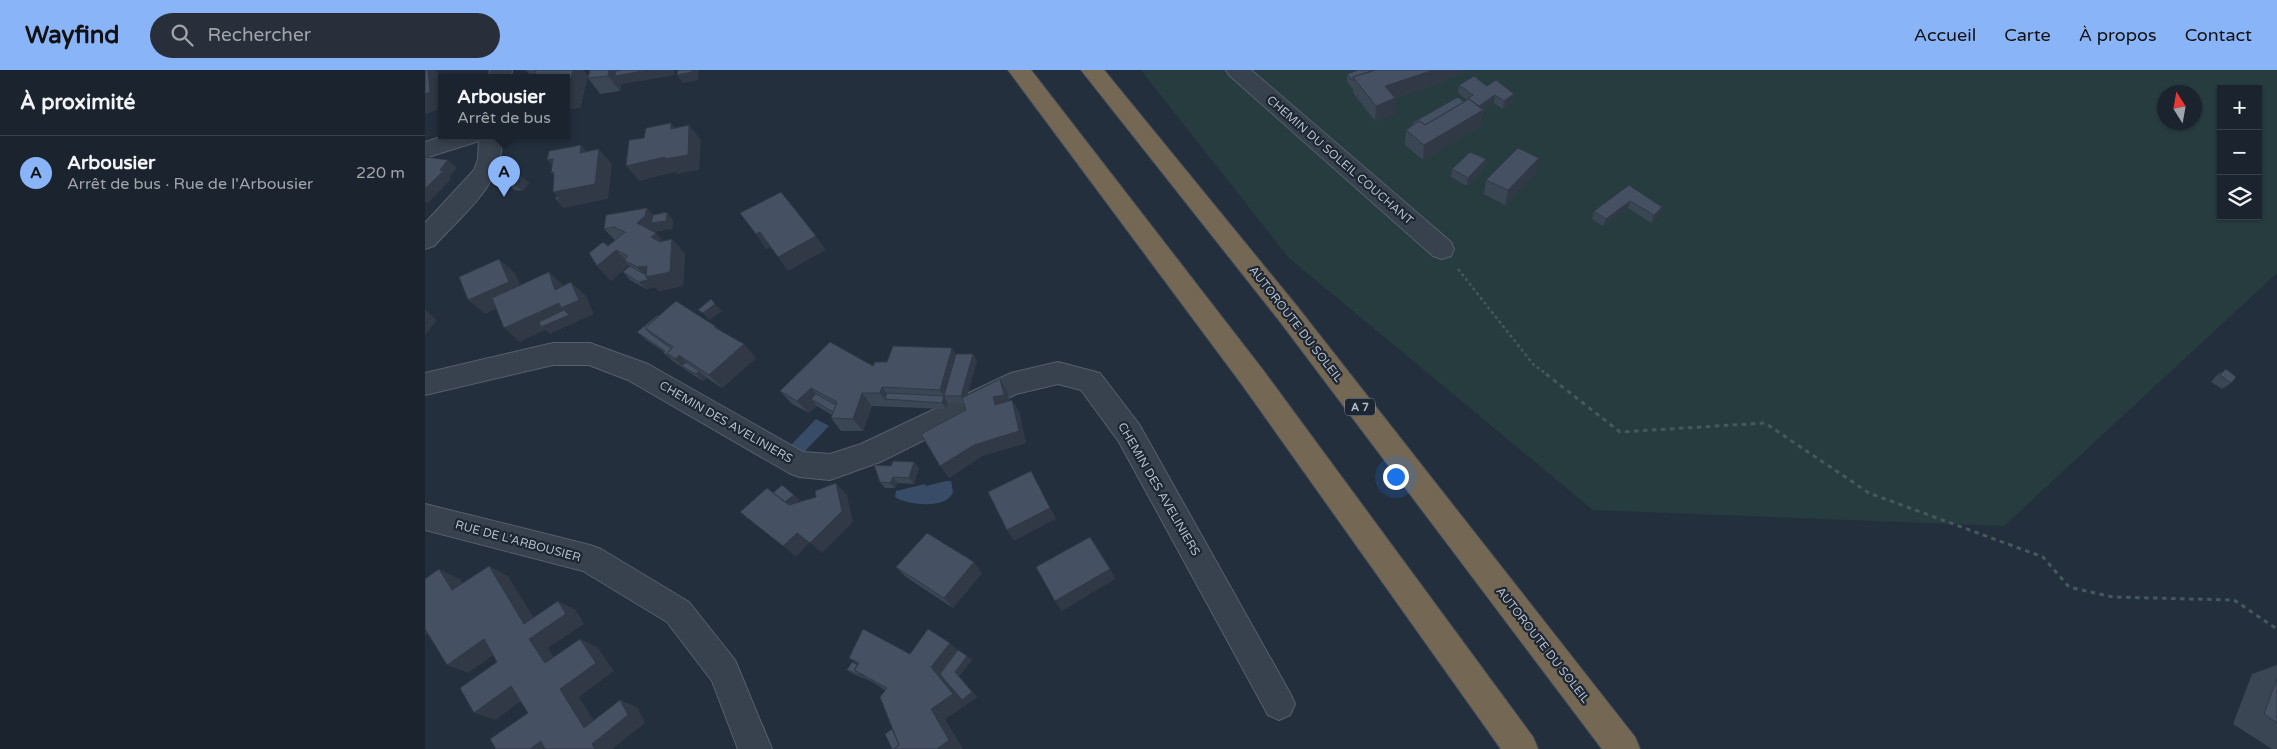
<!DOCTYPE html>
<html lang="fr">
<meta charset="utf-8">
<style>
:root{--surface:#1b232e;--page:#282f3a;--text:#f1f3f6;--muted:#a0a4aa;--line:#39404a;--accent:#8ab4f8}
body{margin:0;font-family:"Varela Round",sans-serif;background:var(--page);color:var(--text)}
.controls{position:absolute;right:15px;top:15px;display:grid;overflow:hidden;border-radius:0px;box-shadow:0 1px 4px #0004}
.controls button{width:45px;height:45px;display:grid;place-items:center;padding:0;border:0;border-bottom:1px solid var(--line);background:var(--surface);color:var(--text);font:25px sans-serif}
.compass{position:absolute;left:1732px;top:15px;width:45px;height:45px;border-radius:50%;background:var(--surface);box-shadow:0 1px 4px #0004;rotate:349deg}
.you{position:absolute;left:970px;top:406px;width:18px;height:18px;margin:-12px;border:4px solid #fff;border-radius:50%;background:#1a73e8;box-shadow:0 0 0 8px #1a73e833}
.badge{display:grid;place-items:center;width:32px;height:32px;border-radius:50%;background:var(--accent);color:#111;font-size:16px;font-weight:700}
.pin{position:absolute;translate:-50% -41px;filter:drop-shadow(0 1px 2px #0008)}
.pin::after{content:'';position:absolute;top:26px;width:18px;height:15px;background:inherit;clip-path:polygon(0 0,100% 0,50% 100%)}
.popup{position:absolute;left:13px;top:4px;width:132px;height:65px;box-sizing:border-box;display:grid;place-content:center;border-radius:0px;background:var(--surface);filter:drop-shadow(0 1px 4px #0005);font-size:16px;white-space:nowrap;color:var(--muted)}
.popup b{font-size:19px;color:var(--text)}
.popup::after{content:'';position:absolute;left:50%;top:100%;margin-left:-10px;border:10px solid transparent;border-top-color:var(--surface)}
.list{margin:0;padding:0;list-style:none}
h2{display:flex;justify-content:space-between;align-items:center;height:65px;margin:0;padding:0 20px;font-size:21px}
h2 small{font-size:16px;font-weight:400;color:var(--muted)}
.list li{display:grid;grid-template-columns:32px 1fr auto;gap:15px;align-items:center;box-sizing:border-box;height:75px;padding:0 20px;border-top:1px solid var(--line)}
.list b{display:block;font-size:19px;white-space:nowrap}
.list p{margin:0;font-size:16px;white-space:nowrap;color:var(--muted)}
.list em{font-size:16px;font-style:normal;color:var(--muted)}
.icon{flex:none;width:28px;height:28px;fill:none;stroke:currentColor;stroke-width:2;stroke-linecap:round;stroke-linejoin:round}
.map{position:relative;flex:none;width:1852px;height:679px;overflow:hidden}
header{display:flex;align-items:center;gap:30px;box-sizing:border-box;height:70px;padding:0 25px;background:var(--accent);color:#111}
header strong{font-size:24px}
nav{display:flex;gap:28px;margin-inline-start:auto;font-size:18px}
.search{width:350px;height:45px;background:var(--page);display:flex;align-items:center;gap:12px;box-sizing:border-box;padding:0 18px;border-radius:28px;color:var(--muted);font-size:19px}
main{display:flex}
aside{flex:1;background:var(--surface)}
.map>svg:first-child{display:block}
</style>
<header>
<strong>Wayfind</strong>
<div class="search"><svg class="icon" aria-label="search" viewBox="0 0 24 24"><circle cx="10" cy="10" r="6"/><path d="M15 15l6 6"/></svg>Rechercher</div>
<nav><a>Accueil</a><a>Carte</a><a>À propos</a><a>Contact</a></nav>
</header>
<main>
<aside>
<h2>À proximité<small></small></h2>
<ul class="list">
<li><span class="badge">A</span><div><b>Arbousier</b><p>Arrêt de bus · Rue de l'Arbousier</p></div><em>220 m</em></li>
</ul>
</aside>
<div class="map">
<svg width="1852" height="679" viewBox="0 0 1852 679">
<rect width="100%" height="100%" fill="#242f3e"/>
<path fill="#263c3f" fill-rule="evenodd" d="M716,0H1852V203L1579,456L1168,440L864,188ZM1796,19H1833V146H1796ZM1740,22H1770V52H1740Z"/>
<path fill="#394c67" d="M391,349L404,356L379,382L366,375Z
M521,411H526L528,422C522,440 482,435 470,427L471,421L500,414L501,416Z"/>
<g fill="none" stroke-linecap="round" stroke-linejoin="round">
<g stroke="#565f6c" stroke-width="2">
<path id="minor" d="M65,0H87L86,8H64Z
M801,0H826L1026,172L1029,179L1026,186L1017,189L1008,186L804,5Z
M19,66H77C79,114 39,143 9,176L0,179V153L49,100L53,89L54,71L0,88V72Z
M128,273H165L223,294L378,382L405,384L436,374L586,303L633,292L675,303L714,354L865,623L870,634L865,645L854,650L843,645L694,372L656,320L633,314L591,324L455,392L405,410L374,407L364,403L203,310L164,295H128L0,325V303Z
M0,434L165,475L176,479L264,532L310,590L347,679H313L287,611L242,552L158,501L0,460Z"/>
</g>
<g stroke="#434c59" stroke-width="2">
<path id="motorway" d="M583,0H606L838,300L1108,667L1113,679H1076L818,316Z
M656,0H679L871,235L1210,667L1215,679H1177L853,249Z"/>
</g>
<path stroke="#44595c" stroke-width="2.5" stroke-dasharray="3 3" stroke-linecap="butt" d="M1033,199L1108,294L1123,305"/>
<path stroke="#44595c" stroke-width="3" stroke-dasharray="4.5 4.5" stroke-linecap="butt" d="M1121,304L1195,362L1340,353L1444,423L1618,487L1644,517L1688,527L1809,530L1852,559"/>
<use href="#minor" fill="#38414e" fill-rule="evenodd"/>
<use href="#motorway" fill="#746855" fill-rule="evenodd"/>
</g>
<path fill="#3b4654" d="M101,0H158L163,6L155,38L108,8Z
M165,0L249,5L196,14L195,21L175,24L163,8Z
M1037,2L1012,14L970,28V44L950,51L928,23V19L922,12V4Z
M1034,15L1062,16L1089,24L1087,32L1078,39L1069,33L1058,40L1056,56L998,90L980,75L981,60L987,55V53L1039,32L1042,30L1033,23Z
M1061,89L1060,97L1042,116L1026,107L1027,99Z
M1111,103L1080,135L1059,124L1061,110Z
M96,106L104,113L97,121L89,120L82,112Z
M1204,115L1234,145L1226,153L1203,138L1178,156L1167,149L1169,141Z
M222,138L228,145L248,150L247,159L233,161L230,163L238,171L247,169L260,184L258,216L234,221L230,217L221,219L205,210L198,202L205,196L204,195L186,211L172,196L190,170L179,159Z
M234,246L290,256L295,260L331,288L297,318L279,306L281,308L278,311L264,302L245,289L238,282H239L220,269L212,262Z
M531,284H548L552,291L542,325L582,321L584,331L587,330L594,342L601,373L557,386L524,408L541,340L539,333H523L521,339L447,336L438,361H416L406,348L407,345L392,336L384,343L367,334L355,321L462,292Z
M1801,299L1806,313L1797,319L1786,312L1791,306Z
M489,392L494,398L489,414L473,413L470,418H460L455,412L466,396Z
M471,497L557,503L528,538L481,507Z
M533,580L542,586L547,590L534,606L552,627L520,649L467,659L460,620L446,611L428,604L422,600L433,594L424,588Z
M1852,595V679H1847L1808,654L1827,604Z"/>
<path fill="#303945" d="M3,0H10L18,8H16V39L0,44V24Z
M142,0H158L163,6L155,38L142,40Z
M184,0H250L249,5L196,14L195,21L183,6Z
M267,0H274L273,10L258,13L252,5Z
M1009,0H1038L1037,2L1012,14L960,31V16Z
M1089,24L1087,32L1078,39L1079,31Z
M1070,25L1069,33L1058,40L1056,56L998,90L999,75L1054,36Z
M970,28V44L950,51L951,36Z
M246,53L258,68L246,59Z
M264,55L276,70L274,100L252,104L251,102L214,111L201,96Z
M156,75L169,90L155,83Z
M174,79L187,94L183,129L138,138L131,130L135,129L128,122L136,113L126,103L129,102Z
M1114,88L1111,103L1080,135L1083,120Z
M128,89L137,105L122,90Z
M1061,89L1060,97L1042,116L1043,108Z
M23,90L32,98L24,107L26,109L3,133L0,131V119Z
M96,106L104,113L97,121L89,114Z
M1205,131L1203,138L1178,156L1181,149Z
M1237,137L1234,145L1226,153L1229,145Z
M222,138L234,152L242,142L248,150L247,159L233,161L225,168L212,153Z
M335,162L346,177L341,179L331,164Z
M231,163L244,178L226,167Z
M391,166L401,180L363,201L353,187Z
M247,169L260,184L258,216L234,221L230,217L221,219L214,212L222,207L212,197L222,196Z
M191,180L203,192L199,190L204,195L186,211L172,196Z
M74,189L90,203L100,226L60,244L43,230Z
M124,202L139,216L130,220Z
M146,212L161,226L169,244L125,264L120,260L95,272L79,258Z
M286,229L297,241L284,250L278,243Z
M0,240L12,250L0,265Z
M319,274L331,288L297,318L284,305Z
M527,278L535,291L519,326L515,320Z
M548,284L552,291L540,333L536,326Z
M254,285L268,298L257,296L249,289Z
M274,301L281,308L278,311L271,304Z
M575,309L582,321L586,337L570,335L568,327Z
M457,317L467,330L460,329L455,323Z
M386,318L397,331L386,329L392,336L384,343L372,331Z
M437,323L447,336L438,361L428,349Z
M519,326L523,333L521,339L517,333Z
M587,330L594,342L601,373L557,386L524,408L515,396Z
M489,392L494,398L489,414L484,408Z
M606,401L631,449L589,471L582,460Z
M468,407L473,413L470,418L465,413Z
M411,413L422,425L428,452L397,483L385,473Z
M369,425L375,430L366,438L360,433Z
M372,463L384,473L371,487L358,476Z
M549,492L557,503L528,538L519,528Z
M64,496L83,506L117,561L133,531L151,540L159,554L123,578L139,602L120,593L104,569L99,554Z
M14,499L35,509L48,530L27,520Z
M685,499L690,509L637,541L630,531Z
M0,551L14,557L0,566Z
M59,569L79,578L43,603L22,595Z
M155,569L172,577L189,601L154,627L178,665L159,658L135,619Z
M525,573L538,585L530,602L542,586L547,590L534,606L552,627L520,649L538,679H512L506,639V597Z
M86,616L106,624L70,650L49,643Z
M195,630L213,638L220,653L187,679H170L167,674Z
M116,671L134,679H105Z"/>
<path fill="#455162" stroke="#303945" d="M0,0H3L5,22L0,24Z
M111,0H148L142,23V8H108Z
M165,0H184L183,6L163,8Z
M197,0H223L190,6L191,1Z
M253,0H267V2L252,5Z
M933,0H950L928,7V11L922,4Z
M950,0H1009L960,16L970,28L951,36L928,7Z
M1049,6L1062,16L1071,10L1089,24L1079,31L1070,25L1054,36L1043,28L1048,25L1034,15Z
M1033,27L1039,32L1000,55L994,51L989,54L987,53Z
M1044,29L1058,40L999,75L981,60L994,51L1000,55Z
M246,53V59L264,55L263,85L240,89V87L201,96L204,70L219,68L221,58Z
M156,75L155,83L174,79L170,114L128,122L129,102L126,103L128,89L122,90L124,81Z
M1093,78L1114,88L1083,120L1061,110Z
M1045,82L1061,89L1043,108L1027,99Z
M0,87L23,90L15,100L18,101L0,119Z
M88,104L96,106L89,114L82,112Z
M1204,115L1237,137L1229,145L1205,131L1181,149L1169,141Z
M356,122L391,166L353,187L335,162L331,164L315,143Z
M131,126L135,129L131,130Z
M222,138L220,146L212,153L231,163L226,167L235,172L247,169L245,202L221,207L222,196L212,197L199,190L203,186L191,180L172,196L164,183L178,172L183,176L200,162L189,157L179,159L181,145Z
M242,142L241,151L226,153L228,145Z
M74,189L84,212L43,230L34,207Z
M205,196L219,204H221V207L223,210L214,212L198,202Z
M124,202L130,220L146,212L154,230L136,238L134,233L79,258L67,228Z
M286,229L290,234L278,243L273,240Z
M251,231L290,256L289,257L319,274L284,305L254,285L251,289L242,283L248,277L220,258Z
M139,240L144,245L116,257L114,252Z
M233,245L234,246L220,258L226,264L247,279L242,283L248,290L238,282L240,281L212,262Z
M405,272L448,296L450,292H462L468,276L527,278L515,320L457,317L455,323H437L428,349L406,348L412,332L386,318L372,331L355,321Z
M531,284H548L536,326H519Z
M261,292L274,301L271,304L257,296Z
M1801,299L1811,307L1806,313L1795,305Z
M575,309L579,325L568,327L570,335L587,330L594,361L549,375L515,396L496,364L541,340L537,328Z
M462,323L519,326L517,333L460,329Z
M391,324L411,335L408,342L386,329Z
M468,391L489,392L484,408L468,407L465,413L455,412L449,395L466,396Z
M606,401L625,438L582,460L563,422Z
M411,413L417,441L385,473L372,463L358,476L315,442L342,418L364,435L391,427L390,421Z
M357,415L369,425L360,432L348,423Z
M502,463L549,492L519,528L471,497Z
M665,467L685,499L630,531L611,497Z
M64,496L99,554L133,531L141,544L104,569L120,593L155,569L171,593L135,619L159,658L195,630L203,645L167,674L170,679H120L116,671L105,679H71L65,669L103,643L86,616L49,643L35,618L72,592L59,569L22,595L0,559V509L14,499L27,520Z
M438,559L485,584L503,559L525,573L506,597L528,624L506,639L524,670L512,679H469L474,675L455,627L462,618L429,600L434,593L424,588Z
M533,580L542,586L530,602L547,622L537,630L515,604Z
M427,592L433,595L429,600L440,607L422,600Z
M1852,608V653L1839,644Z
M467,659L474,675L469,679H467L460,664Z"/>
<g text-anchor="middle" stroke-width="4.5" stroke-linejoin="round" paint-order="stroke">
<rect fill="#1d2633" stroke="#878f9c" stroke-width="1" x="920" y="328.5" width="30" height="17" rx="4"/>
<g font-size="11" font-weight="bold" fill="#b4bcc9">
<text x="935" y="341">A 7</text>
</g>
<g font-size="12" fill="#b4bcc9" stroke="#1d2633">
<text transform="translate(915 90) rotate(41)" y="4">CHEMIN DU SOLEIL COUCHANT</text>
<text transform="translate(871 254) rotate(52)" y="4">AUTOROUTE DU SOLEIL</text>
<text transform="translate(301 352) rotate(30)" y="4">CHEMIN DES AVELINIERS</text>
<text transform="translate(734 419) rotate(60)" y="4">CHEMIN DES AVELINIERS</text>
<text transform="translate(93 471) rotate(15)" y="4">RUE DE L'ARBOUSIER</text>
<text transform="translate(1118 575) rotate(52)" y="4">AUTOROUTE DU SOLEIL</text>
</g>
</g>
</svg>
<div class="controls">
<button>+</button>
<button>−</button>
<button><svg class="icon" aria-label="layers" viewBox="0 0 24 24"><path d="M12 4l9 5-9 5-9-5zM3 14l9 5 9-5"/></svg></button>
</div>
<svg class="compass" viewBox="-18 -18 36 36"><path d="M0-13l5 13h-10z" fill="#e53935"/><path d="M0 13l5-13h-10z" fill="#a0a4aa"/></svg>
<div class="you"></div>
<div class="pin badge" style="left:79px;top:127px">A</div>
<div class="popup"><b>Arbousier</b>Arrêt de bus</div>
</div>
</main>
